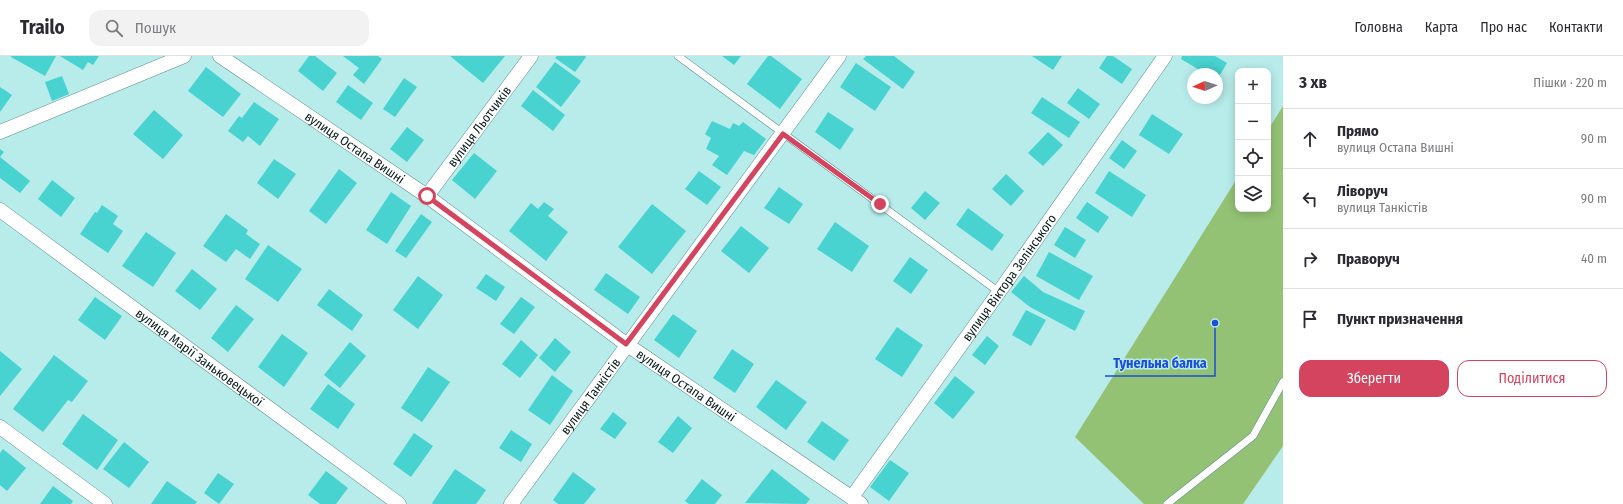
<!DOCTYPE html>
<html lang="uk">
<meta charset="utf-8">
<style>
:root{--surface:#fff;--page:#f2f2f3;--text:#2b2b33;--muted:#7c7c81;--line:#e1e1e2;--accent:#d5445f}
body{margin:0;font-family:"Fira Sans Condensed",sans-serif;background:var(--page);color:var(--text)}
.controls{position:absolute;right:12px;top:12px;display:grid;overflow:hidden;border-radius:8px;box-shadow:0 2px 10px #0003}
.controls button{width:36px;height:36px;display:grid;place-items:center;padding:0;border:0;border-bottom:1px solid var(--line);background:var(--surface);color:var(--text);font:20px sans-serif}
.compass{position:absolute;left:1187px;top:12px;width:36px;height:36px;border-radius:50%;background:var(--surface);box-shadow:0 2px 10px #0003;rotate:267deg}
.stop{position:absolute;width:12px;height:12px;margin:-9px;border:3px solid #d5445f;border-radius:50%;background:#fff}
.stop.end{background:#d5445f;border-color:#fff;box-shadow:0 1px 4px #0008}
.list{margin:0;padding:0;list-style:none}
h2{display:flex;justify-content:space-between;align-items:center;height:52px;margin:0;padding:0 16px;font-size:17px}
h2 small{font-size:13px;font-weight:400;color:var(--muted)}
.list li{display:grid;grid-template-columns:26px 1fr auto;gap:12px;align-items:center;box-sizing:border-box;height:60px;padding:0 16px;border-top:1px solid var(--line)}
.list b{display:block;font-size:15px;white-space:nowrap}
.list p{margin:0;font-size:13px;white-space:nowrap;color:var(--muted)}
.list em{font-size:13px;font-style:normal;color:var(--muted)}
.actions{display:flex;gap:8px;padding:12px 16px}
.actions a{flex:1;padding:9px 0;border:1px solid var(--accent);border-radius:12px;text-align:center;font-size:14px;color:var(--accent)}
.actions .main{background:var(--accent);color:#fff}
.icon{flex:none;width:22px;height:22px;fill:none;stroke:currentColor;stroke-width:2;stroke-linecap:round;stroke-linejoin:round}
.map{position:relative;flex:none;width:1283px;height:448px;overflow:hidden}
header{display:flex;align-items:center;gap:24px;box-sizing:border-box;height:56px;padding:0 20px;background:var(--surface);border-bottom:1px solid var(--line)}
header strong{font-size:19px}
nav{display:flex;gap:22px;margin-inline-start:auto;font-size:14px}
.search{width:280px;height:36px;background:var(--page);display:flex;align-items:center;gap:10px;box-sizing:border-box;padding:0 14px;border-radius:12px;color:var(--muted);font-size:15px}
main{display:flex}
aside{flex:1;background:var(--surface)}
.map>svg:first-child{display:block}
</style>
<header>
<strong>Trailo</strong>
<div class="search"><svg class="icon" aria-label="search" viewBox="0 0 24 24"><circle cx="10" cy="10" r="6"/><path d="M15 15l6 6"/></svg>Пошук</div>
<nav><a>Головна</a><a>Карта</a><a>Про нас</a><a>Контакти</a></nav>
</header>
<main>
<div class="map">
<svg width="1283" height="448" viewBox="0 0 1283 448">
<rect width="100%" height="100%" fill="#b7ecea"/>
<path fill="#93c274" d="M1283,50V390L1243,448H1144L1075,381L1238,121V153H1268V74Z"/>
<path fill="#48d2d0" d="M11,0H56L45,20L11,1Z
M60,0H99L93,9L88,6L83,14Z
M309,0H315L337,17L323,35L298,15Z
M343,0H378L382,3L364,28L353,19L359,12Z
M450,0H505L483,27Z
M557,0H585L586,1L575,16L555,2Z
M722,0H741L734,9Z
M768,0H771L802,23L780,53L747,28Z
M866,0H894L915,16L903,33L863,3Z
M1032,0H1062L1053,14Z
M1107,0H1113L1132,13L1122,28L1099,12Z
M1182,0H1215L1227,7L1217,24V18H1206L1181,3Z
M555,6L581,25L561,51L536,31Z
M856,7L891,31L875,55L840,31Z
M206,11L241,38L223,61L188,35Z
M62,20L69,38L52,45L45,26Z
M404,22L417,31L395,61L383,53Z
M348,29L373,47L361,64L336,46Z
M0,31L12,39L0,56Z
M1078,32L1100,48L1089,63L1067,47Z
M533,34L565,59L553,75L521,50Z
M1042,41L1080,66L1069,82L1031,57Z
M254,46L279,63L260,90L248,80L243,86L228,75L239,60L242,62Z
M154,54L183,79L163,103L133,78Z
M828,56L854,73L840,94L815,76Z
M1152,58L1183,78L1169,98L1139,79Z
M712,65L730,73L733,67L739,70L743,66L766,83L754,99L744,95L727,119L712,109L719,100L706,93L711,82L705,78Z
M407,71L424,84L407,106L390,93Z
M1048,76L1063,89L1043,110L1028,97Z
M1122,84L1137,95L1124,113L1109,102Z
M0,93L4,96L0,101L30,125L20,137L0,122Z
M474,97L497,115L475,143L452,124Z
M274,103L296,118L278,143L257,127Z
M339,113L357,127L326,168L309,155Z
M699,115L721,131L707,149L685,133Z
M1109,115L1146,139L1132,161L1095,137Z
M1006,118L1024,135L1011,150L992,133Z
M52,124L75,142L61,161L38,143Z
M779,131L803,148L789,168L764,152Z
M925,135L940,147L925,164L911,152Z
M391,136L411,150L387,188L366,174Z
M544,146L554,153L548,160L568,176L546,205L509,175L531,147L538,153Z
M1087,146L1109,161L1098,177L1076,162Z
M652,148L686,175L652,218L618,191Z
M102,149L118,160L113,168L123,175L108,197L80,178L95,156L97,157Z
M968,152L1004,179L992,195L956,169Z
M226,158L248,174L246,178L260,188L250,203L236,193L226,206L203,190Z
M421,158L432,166L406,202L395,195Z
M835,166L869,190L852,216L817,193Z
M741,170L769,192L749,217L721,195Z
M1065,171L1086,184L1075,202L1054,189Z
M146,176L176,197L153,231L122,210Z
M268,189L302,213L278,246L245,223Z
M1049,196L1093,220L1079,244L1036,220Z
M910,201L928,214L911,238L893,225Z
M192,213L217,233L200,254L175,235Z
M606,217L640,241L628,258L594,234Z
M486,218L505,231L496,245L476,232Z
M418,220L443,239L418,273L393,254Z
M1024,220L1043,236L1085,255L1075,275L1030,251L1011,236Z
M329,233L363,259L352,275L317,249Z
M95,241L122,260L105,284L78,264Z
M521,241L535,251L514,278L500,268Z
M236,249L254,263L228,296L211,282Z
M1026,254L1046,264L1031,290L1012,279Z
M673,258L697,275L679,302L654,284Z
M897,271L923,289L902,321L875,303Z
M282,278L308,297L284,331L258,311Z
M987,280L999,290L985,309L972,299Z
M555,282L571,296L555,316L539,302Z
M521,284L538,299L520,322L502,308Z
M350,286L366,300L340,332L324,319Z
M732,293L754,308L735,337L713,322Z
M0,295L22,313L0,340Z
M54,299L88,325L72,346L68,344L43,376L13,353Z
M428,311L450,326L422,366L401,352Z
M552,319L573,335L550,369L528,354Z
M955,320L975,336L953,363L934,347Z
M776,324L807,346L786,374L756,351Z
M328,328L355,348L338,373L310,353Z
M613,356L627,367L615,383L600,373Z
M83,358L118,384L97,414L62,388Z
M678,360L692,372L673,397L658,386Z
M822,365L849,384L834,405L807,386Z
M511,374L532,388L521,406L499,392Z
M414,377L433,390L411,421L393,408Z
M124,386L149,406L129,432L103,413Z
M3,393L26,412L7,435L0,429V397Z
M890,404L909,417L889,445L870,431Z
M455,413L486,434L476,448H433L432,447Z
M772,413L810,443L806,448L745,447Z
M326,415L348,432L336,448H320L308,439Z
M573,416L596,433L584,448H558L553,444Z
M218,417L234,428L219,448L204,437Z
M702,423L722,439L715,448H689L685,445Z
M167,425L197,446L195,448H151Z
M53,430L73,445L71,448H40Z"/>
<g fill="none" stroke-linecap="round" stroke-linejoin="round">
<g stroke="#5c8f8e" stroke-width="8">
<path id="service" d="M678,0L999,236
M1167,448L1253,380L1283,326"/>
</g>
<g stroke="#5c8f8e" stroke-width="15">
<g id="minor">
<path id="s1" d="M220,0L427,140L626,288L861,448"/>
<path d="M0,76L184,0"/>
<path id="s2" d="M427,140L531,0"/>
<path id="s3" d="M0,154L399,448"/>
<path d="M0,371L105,448"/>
<path id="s4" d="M852,441L999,236L1165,0"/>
<path id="s5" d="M511,448L839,0"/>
</g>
</g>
<use href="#service" stroke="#fff" stroke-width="7"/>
<use href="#minor" stroke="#fff" stroke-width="14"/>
</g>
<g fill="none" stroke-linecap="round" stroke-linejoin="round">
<path stroke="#d5445f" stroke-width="5" d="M427,140L626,288L783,78L880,148"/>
</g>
<g text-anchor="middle" stroke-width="3" stroke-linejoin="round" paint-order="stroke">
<g font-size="13" fill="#0a1f1e" stroke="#b7ecea">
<text dy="5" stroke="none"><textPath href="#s2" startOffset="87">вулиця Льотчиків</textPath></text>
<text dy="5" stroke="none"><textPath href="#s1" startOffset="163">вулиця Остапа Вишні</textPath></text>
<text dy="5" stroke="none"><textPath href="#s4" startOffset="270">вулиця Віктора Зелінського</textPath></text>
<text dy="5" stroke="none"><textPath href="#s3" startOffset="248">вулиця Марії Заньковецької</textPath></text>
<text dy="5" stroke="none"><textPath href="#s1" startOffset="571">вулиця Остапа Вишні</textPath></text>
<text dy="5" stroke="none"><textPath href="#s5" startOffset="134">вулиця Танкістів</textPath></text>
</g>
</g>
<path fill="none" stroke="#1d4ed8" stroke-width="1.5" d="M1215 267L1215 320H1105"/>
<circle fill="#1d4ed8" stroke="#b7ecea" stroke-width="1.5" cx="1215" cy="267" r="4"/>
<g font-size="14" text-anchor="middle" font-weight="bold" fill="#1d4ed8" stroke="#b7ecea" stroke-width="3" stroke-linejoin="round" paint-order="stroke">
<text x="1160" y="312">Тунельна балка</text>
</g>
</svg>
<div class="controls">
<button>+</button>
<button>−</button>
<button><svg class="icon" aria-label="locate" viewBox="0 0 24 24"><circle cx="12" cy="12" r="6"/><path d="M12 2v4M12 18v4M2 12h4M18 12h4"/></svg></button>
<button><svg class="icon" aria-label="layers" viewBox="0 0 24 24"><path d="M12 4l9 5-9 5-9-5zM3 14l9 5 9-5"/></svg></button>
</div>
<svg class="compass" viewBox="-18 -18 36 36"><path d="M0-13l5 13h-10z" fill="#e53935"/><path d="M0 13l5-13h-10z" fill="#7c7c81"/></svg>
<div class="stop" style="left:427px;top:140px"></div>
<div class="stop end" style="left:880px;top:148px"></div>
</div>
<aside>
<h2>3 хв<small>Пішки · 220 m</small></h2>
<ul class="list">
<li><svg class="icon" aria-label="ahead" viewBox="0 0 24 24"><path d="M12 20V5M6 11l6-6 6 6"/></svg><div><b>Прямо</b><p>вулиця Остапа Вишні</p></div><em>90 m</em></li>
<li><svg class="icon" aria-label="left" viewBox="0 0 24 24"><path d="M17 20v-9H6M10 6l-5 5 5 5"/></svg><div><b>Ліворуч</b><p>вулиця Танкістів</p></div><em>90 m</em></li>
<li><svg class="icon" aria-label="right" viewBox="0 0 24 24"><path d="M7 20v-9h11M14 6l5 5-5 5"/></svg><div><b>Праворуч</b></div><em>40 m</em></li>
<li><svg class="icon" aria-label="arrive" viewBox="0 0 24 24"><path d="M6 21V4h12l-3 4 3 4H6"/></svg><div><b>Пункт призначення</b></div></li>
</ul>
<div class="actions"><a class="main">Зберегти</a><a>Поділитися</a></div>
</aside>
</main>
